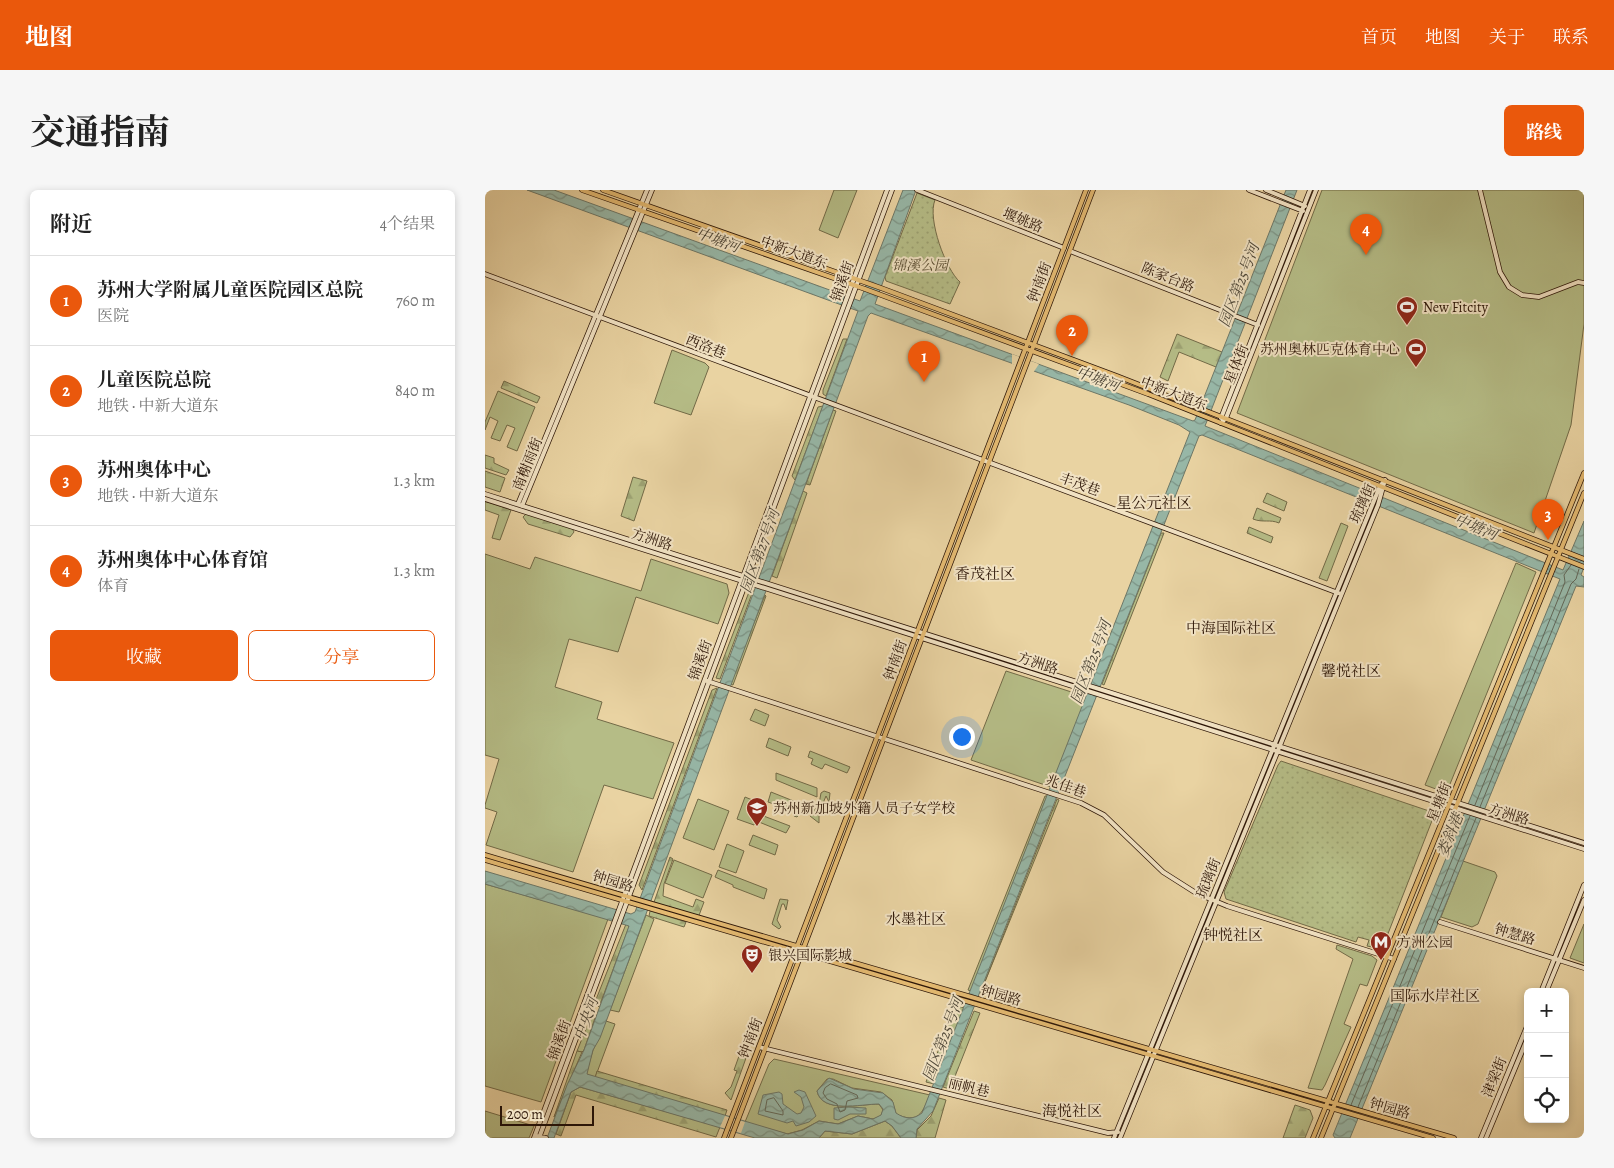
<!DOCTYPE html>
<html lang="zh">
<meta charset="utf-8">
<style>
:root{--surface:#fff;--page:#f6f6f6;--text:#222;--muted:#767676;--line:#e0e0e0;--accent:#ea580c}
body{margin:0;font-family:Alegreya,"Noto Serif SC",serif;background:var(--page);color:var(--text)}
.controls{position:absolute;right:15px;bottom:15px;display:grid;overflow:hidden;border-radius:8px;box-shadow:0 2px 8px #0003}
.controls button{width:45px;height:45px;display:grid;place-items:center;padding:0;border:0;border-bottom:1px solid var(--line);background:var(--surface);color:var(--text);font:25px sans-serif}
.scale{position:absolute;left:15px;bottom:12px;width:94px;box-sizing:border-box;padding-left:5px;border:2px solid #2e1708;border-top:0;font-size:14px;line-height:18px;white-space:nowrap;color:#2e1708;-webkit-text-stroke:4px #f1e2c3;paint-order:stroke}
.you{position:absolute;left:476px;top:546px;width:18px;height:18px;margin:-12px;border:4px solid #fff;border-radius:50%;background:#1a73e8;box-shadow:0 0 0 8px #1a73e833}
.badge{display:grid;place-items:center;width:32px;height:32px;border-radius:50%;background:var(--accent);color:#fff;font-size:16px;font-weight:700}
.pin{position:absolute;translate:-50% -41px;filter:drop-shadow(0 1px 2px #0008)}
.pin::after{content:'';position:absolute;top:26px;width:18px;height:15px;background:inherit;clip-path:polygon(0 0,100% 0,50% 100%)}
.list{margin:0;padding:0;list-style:none}
h2{display:flex;justify-content:space-between;align-items:center;height:65px;margin:0;padding:0 20px;font-size:21px}
h2 small{font-size:16px;font-weight:400;color:var(--muted)}
.list li{display:grid;grid-template-columns:32px 1fr auto;gap:15px;align-items:center;box-sizing:border-box;height:90px;padding:0 20px;border-top:1px solid var(--line)}
.list b{display:block;font-size:19px;white-space:nowrap}
.list p{margin:0;font-size:16px;white-space:nowrap;color:var(--muted)}
.list em{font-size:16px;font-style:normal;color:var(--muted)}
.actions{display:flex;gap:10px;padding:15px 20px}
.actions a{flex:1;padding:11px 0;border:1px solid var(--accent);border-radius:8px;text-align:center;font-size:18px;color:var(--accent)}
.actions .main{background:var(--accent);color:#fff}
.icon{flex:none;width:28px;height:28px;fill:none;stroke:currentColor;stroke-width:2;stroke-linecap:round;stroke-linejoin:round}
.map{position:relative;flex:none;width:1099px;height:948px;overflow:hidden;border-radius:8px}
header{display:flex;align-items:center;gap:30px;box-sizing:border-box;height:70px;padding:0 25px;background:var(--accent);color:#fff}
header strong{font-size:24px}
nav{display:flex;gap:28px;margin-inline-start:auto;font-size:18px}
.intro{display:flex;align-items:center;justify-content:space-between;box-sizing:border-box;height:120px;padding:0 30px}
h1{margin:0;font-size:35px}
.button{padding:12px 22px;border-radius:8px;background:var(--accent);color:#fff;font-size:18px;font-weight:700}
main{display:flex;gap:30px;padding:0 30px}
aside{flex:1;background:var(--surface);border-radius:8px;box-shadow:0 2px 8px #0003}
.map>svg:first-child{display:block}
</style>
<header>
<strong>地图</strong>
<nav><a>首页</a><a>地图</a><a>关于</a><a>联系</a></nav>
</header>
<div class="intro"><h1>交通指南</h1><a class="button">路线</a></div>
<main>
<aside>
<h2>附近<small>4个结果</small></h2>
<ul class="list">
<li><span class="badge">1</span><div><b>苏州大学附属儿童医院园区总院</b><p>医院</p></div><em>760 m</em></li>
<li><span class="badge">2</span><div><b>儿童医院总院</b><p>地铁 · 中新大道东</p></div><em>840 m</em></li>
<li><span class="badge">3</span><div><b>苏州奥体中心</b><p>地铁 · 中新大道东</p></div><em>1.3 km</em></li>
<li><span class="badge">4</span><div><b>苏州奥体中心体育馆</b><p>体育</p></div><em>1.3 km</em></li>
</ul>
<div class="actions"><a class="main">收藏</a><a>分享</a></div>
</aside>
<div class="map">
<svg width="1099" height="948" viewBox="0 0 1099 948">
<defs>
<pattern id="forest-firs" width="22" height="20" patternUnits="userSpaceOnUse" patternTransform="scale(1.25)"><rect width="22" height="20" fill="#b5bc86"/><path d="M5 1l3.5 6h-7zM16 11l3.5 6h-7z" fill="#9ca172"/></pattern>
<pattern id="park-dots" width="8" height="8" patternUnits="userSpaceOnUse" patternTransform="scale(1.25)"><rect width="8" height="8" fill="#b5bc86"/><path d="M2 2h.1M6 6h.1" fill="none" stroke="#9ca172" stroke-width="1.8" stroke-linecap="round"/></pattern>
<pattern id="water-waves" width="16" height="10" patternUnits="userSpaceOnUse" patternTransform="scale(1.25)"><rect width="16" height="10" fill="#97b7a7"/><path d="M0 5q4-4 8 0t8 0" fill="none" stroke="#7c9486"/></pattern>
</defs>
<rect width="100%" height="100%" fill="#e9d3a2"/>
<filter id="stains"><feTurbulence type="fractalNoise" baseFrequency=".004" numOctaves="4"/><feColorMatrix values="0 0 0 0 .2 0 0 0 0 .09 0 0 0 0 .02 0 0 0 .5 -.17"/></filter>
<radialGradient id="worn" r=".72"><stop offset=".6" stop-color="#630" stop-opacity="0"/><stop offset="1" stop-color="#630" stop-opacity=".3"/></radialGradient>
<path fill="#b5bc86" stroke="#726a47" d="M349,0H372L353,48L334,40Z
M837,0H1099V134L1086,235L1049,343L752,223Z
M358,149H362L341,206L338,204V200Z
M187,160L220,173L224,177L206,225L169,213Z
M13,201L50,217L32,261L22,257L30,238L22,235L15,251L6,248L13,231L5,227L0,240V232Z
M856,333L863,336L842,391L834,388Z
M0,364L45,379L50,367L156,401L166,369L242,394L244,403L233,434L151,407L133,462L84,449L70,497L117,512L112,529L189,553L168,609L119,595L88,682L1,655L12,622L0,618V615L14,569L0,565Z
M1031,373L1051,382L963,599L959,602L940,595Z
M521,481L602,507L566,597L486,570Z
M270,519L284,525L280,536L265,530Z
M284,548L306,557L303,566L281,557Z
M325,561L365,577L362,583L340,574L337,579L326,574L328,569L323,567Z
M291,583L332,598V607L291,590Z
M339,601L345,603L344,612L341,606L334,623V633L325,626L334,614L336,603Z
M286,602L321,616L312,627L309,626L310,622L283,612Z
M560,606H562L486,801L483,800Z
M260,607L277,614L269,635L252,629Z
M213,609L244,621L229,660L198,648Z
M276,625L305,636L301,643L274,632Z
M268,645L293,655L290,665L264,655Z
M242,654L259,661L251,683L234,677Z
M189,670L227,685L218,708L180,693Z
M978,671L1010,682L1012,686L993,734L987,737L956,727Z
M233,680L282,699L279,709L248,697V695L230,687Z
M0,694L123,729L56,912L0,896Z
M295,709L303,710L301,720L299,714H297L292,730L296,737L294,739L287,734Z
M161,725L169,729L134,822L125,820Z
M1099,734V773L1085,768Z
M852,755L887,766L892,770L882,796L875,794L859,834L866,837L840,895L837,900L823,898L868,769L851,759Z
M471,815L479,818L449,894L441,892Z
M106,827L110,828L99,860L97,862L92,861Z
M121,831L130,834L110,888L101,884L108,860Z
M289,869L445,905C437,924 433,934 411,924L407,910L396,902L367,898L348,889H342L332,901C337,924 376,914 394,914L398,920L396,926L388,929L373,926L353,934L334,931L317,940L302,944L260,932L284,874Z
M0,921L49,936L44,948H0Z"/>
<path fill="url(#forest-firs)" stroke="#726a47" d="M692,144L737,162L731,177L694,162L683,191L675,187Z
M19,191L55,207L52,213L16,198Z
M338,216L310,290L307,286L333,217Z
M348,220L351,221L325,295L321,294Z
M0,265L9,268V273L24,280L21,285L0,278Z
M0,281L20,288L15,302L0,297Z
M148,287L162,291L149,331L136,326Z
M318,301L322,303L292,388L287,386Z
M782,303L802,312L799,321L778,312Z
M0,311L26,320L15,350L7,348L14,325L0,320Z
M772,318L796,328L794,333C785,329 778,333 768,329Z
M42,323L87,338L89,342L85,347L43,334L38,327Z
M764,337L788,347L786,353L762,343Z
M676,343H679L619,495L617,494Z
M268,400V401L235,489L231,488L264,402Z
M280,405L281,406L248,495L245,494Z
M232,498L157,700L154,695L227,500Z
M572,609L574,610L495,804Z
M185,667L188,669L179,694L178,706L208,717L211,709L219,712L213,728L168,715Z
M165,721L201,732L199,737L164,726Z
M141,734L144,737L114,817L110,812Z
M489,821L495,823L465,899L458,897Z
M92,861L97,862L69,927Z
M254,866L261,868L246,910L240,903L246,897L252,881L249,880Z
M112,881L242,920L240,926L110,888Z
M95,897L235,937L231,947L91,905L76,946L71,944L86,902Z
M454,908L461,910L450,948H431L432,940L446,926Z
M810,915L825,920L828,928L820,948H798Z
M400,931L407,936L416,948H334L340,941L367,944Z"/>
<path fill="url(#park-dots)" stroke="#726a47" d="M432,3L450,10C442,29 461,80 475,92L465,114L401,91L400,87Z
M796,571L950,623L897,759L882,756L884,750L873,747L871,752L741,709L739,702L793,575Z"/>
<path fill="url(#water-waves)" stroke="#6d7767" fill-rule="evenodd" d="M42,0H69L375,111L418,0H431L390,114L708,231L710,230L801,0H812L720,236L1078,380L1099,331V377L1096,385L1099,387V397L1091,396L865,948H850L848,945L1075,389L717,245L714,246L448,921L432,939L431,948H416L407,936L400,931L367,944L340,941L334,948H270L95,897L86,902L69,948H62L82,895L99,860L144,736L0,694V681L146,724L150,722L373,121ZM386,123L644,215L694,235L705,242L437,923C428,930 420,929 411,923L408,912L398,903L369,899L344,888L332,901C337,924 376,914 394,914L398,919L396,925L388,929L373,926L353,934L334,931L318,940L303,944L102,884L108,860L115,848L383,126Z
M314,900L320,902L331,926L324,932L311,936L308,931L302,933L273,924L278,905L294,902L297,904L298,914L312,924L316,923L319,917L316,907L309,902Z
M363,917L381,918V924H365L353,930L349,929V918Z"/>
<path fill="#e9d3a2" d="M527,164L554,174L548,183L527,174Z
M240,926L260,932L256,943L235,937Z"/>
<g fill="none" stroke-linecap="round" stroke-linejoin="round">
<path stroke="#626758" stroke-width="1" d="M990,615L1080,392L1079,385L1086,375
M995,617L1086,394L1091,389L1094,379
M346,894L372,905L373,908L362,911L360,920L355,922L352,914L342,909L338,903L340,898Z
M289,908L298,921V925L280,921L282,910Z
M866,915L985,626
M873,917L991,628"/>
<g stroke="#2e1708" stroke-width="5.5">
<path id="secondary" d="M432,0L579,58
M764,0L818,21
M781,0L820,16
M995,0L1015,82L1024,97L1037,105L1054,107L1093,92L1099,93
M585,61L773,135
M0,84L856,404
M736,228L825,0
M736,233L741,228L831,0
M0,304L1099,653
M0,309L1099,659
M33,314L162,0
M37,316L167,0
M222,491L596,613L619,625L678,682L711,703L742,716L909,769
M955,732L1099,778
M1056,802L1099,695
M1061,802L1099,710
M274,857L623,943L633,942
M52,946L61,948
M49,948L402,0
M54,948L407,0
M629,948L895,296L900,290
M635,948L893,315L900,290
M996,948L1043,834
M1001,948L1043,847"/>
</g>
<g stroke="#2e1708" stroke-width="5.5">
<path id="primary" d="M97,0L380,99L663,204L1099,377
M118,0L396,98L632,186L1099,369
M0,665L969,948
M0,670L948,948
M239,948L601,0
M246,948L608,0
M828,948L1099,283
M836,948L1099,303"/>
</g>
<use href="#secondary" stroke="#f1e2c3" stroke-width="4"/>
<use href="#primary" stroke="#e4ba71" stroke-width="4"/>
</g>
<defs>
<g id="stadium-pin" transform="scale(1.125)"><path d="M0 17L-7.5 6A9.5 9.5 0 1 1 7.5 6Z" fill="#8f2418" stroke="#f1e2c3"/><path d="M0-5a6.5 5 0 1 0 0 10a6.5 5 0 1 0 0-10ZM-3.5-1.8h7v3.6h-7Z" fill="#fff"/></g>
<g id="school-pin" transform="scale(1.125)"><path d="M0 17L-7.5 6A9.5 9.5 0 1 1 7.5 6Z" fill="#8f2418" stroke="#f1e2c3"/><path d="M0-5L7-2L0 1L-7-2ZM-4 1L0 2.5L4 1V4Q0 6-4 4Z" fill="#fff"/></g>
<g id="metro-pin" transform="scale(1.125)"><path d="M0 17L-7.5 6A9.5 9.5 0 1 1 7.5 6Z" fill="#8f2418" stroke="#f1e2c3"/><path d="M-5.5 5V-5H-3L0 0L3-5H5.5V5H3V-.5L0 4L-3-.5V5Z" fill="#fff"/></g>
<g id="theatre-pin" transform="scale(1.125)"><path d="M0 17L-7.5 6A9.5 9.5 0 1 1 7.5 6Z" fill="#8f2418" stroke="#f1e2c3"/><path d="M-5-5.5Q0-4 5-5.5V0Q5 5 0 6Q-5 5-5 0ZM-3.3-2.5H-1v1.5H-3.3ZM1-2.5H3.3v1.5H1ZM-2.8 1Q0 5.5 2.8 1Z" fill="#fff"/></g>
</defs>
<g fill-rule="evenodd">
<use href="#stadium-pin" x="922" y="117"/>
<use href="#stadium-pin" x="931" y="159"/>
<use href="#school-pin" x="272" y="618"/>
<use href="#metro-pin" x="896" y="752"/>
<use href="#theatre-pin" x="267" y="765"/>
</g>
<g text-anchor="middle" stroke-width="4" stroke-linejoin="round" paint-order="stroke">
<g font-size="14" fill="#2e1708" stroke="#f1e2c3">
<text transform="translate(538 30) rotate(22)" y="5">堰姚路</text>
<text transform="translate(309 62) rotate(20)" y="5">中新大道东</text>
<text transform="translate(683 87) rotate(22)" y="5">陈家台路</text>
<text transform="translate(357 91) rotate(-70)" y="5">锦溪街</text>
<text transform="translate(554 92) rotate(-69)" y="5">钟南街</text>
<text transform="translate(221 156) rotate(22)" y="5">西洛巷</text>
<text transform="translate(751 174) rotate(-68)" y="5">星体街</text>
<text transform="translate(689 203) rotate(21)" y="5">中新大道东</text>
<text transform="translate(42 274) rotate(-68)" y="5">南榭雨街</text>
<text transform="translate(595 294) rotate(20)" y="5">丰茂巷</text>
<text transform="translate(877 313) rotate(-66)" y="5">琉璃街</text>
<text transform="translate(167 349) rotate(18)" y="5">方洲路</text>
<text transform="translate(215 470) rotate(-70)" y="5">锦溪街</text>
<text transform="translate(410 470) rotate(-70)" y="5">钟南街</text>
<text transform="translate(553 473) rotate(18)" y="5">方洲路</text>
<text transform="translate(581 596) rotate(20)" y="5">兆佳巷</text>
<text transform="translate(954 612) rotate(-68)" y="5">星塘街</text>
<text transform="translate(1024 624) rotate(17)" y="5">方洲路</text>
<text transform="translate(723 688) rotate(-68)" y="5">琉璃街</text>
<text transform="translate(128 691) rotate(17)" y="5">钟园路</text>
<text transform="translate(1030 744) rotate(17)" y="5">钟慧路</text>
<text transform="translate(516 805) rotate(16)" y="5">钟园路</text>
<text transform="translate(265 848) rotate(-69)" y="5">钟南街</text>
<text transform="translate(74 850) rotate(-70)" y="5">锦溪街</text>
<text transform="translate(1009 887) rotate(-68)" y="5">津梁街</text>
<text transform="translate(484 897) rotate(14)" y="5">丽帆巷</text>
<text transform="translate(905 918) rotate(16)" y="5">钟园路</text>
</g>
<g font-size="14" font-style="italic" fill="#56492e" stroke="#f1e2c3">
<text x="435" y="80">锦溪公园</text>
</g>
<g font-size="14" fill="#2e1708" stroke="#f1e2c3" text-anchor="start">
<text x="938" y="122">New Fitcity</text>
<text x="915" y="164" text-anchor="end">苏州奥林匹克体育中心</text>
<text x="288" y="623">苏州新加坡外籍人员子女学校</text>
<text x="912" y="757">方洲公园</text>
<text x="283" y="770">银兴国际影城</text>
</g>
<g font-size="15" font-style="italic" fill="#4e4738" stroke="#f1e2c3">
<text transform="translate(233 50) rotate(20)" y="5">中塘河</text>
<text transform="translate(754 95) rotate(-69)" y="5">园区第25号河</text>
<text transform="translate(613 189) rotate(20)" y="5">中塘河</text>
<text transform="translate(991 337) rotate(22)" y="5">中塘河</text>
<text transform="translate(275 361) rotate(-70)" y="5">园区第27号河</text>
<text transform="translate(606 472) rotate(-69)" y="5">园区第25号河</text>
<text transform="translate(965 645) rotate(-68)" y="5">娄斜港</text>
<text transform="translate(101 829) rotate(-70)" y="5">中央河</text>
<text transform="translate(458 849) rotate(-69)" y="5">园区第25号河</text>
</g>
<g font-size="15" fill="#2e1708" stroke="#f1e2c3">
<text x="669" y="318">星公元社区</text>
<text x="500" y="389">香茂社区</text>
<text x="746" y="443">中海国际社区</text>
<text x="866" y="486">馨悦社区</text>
<text x="431" y="734">水墨社区</text>
<text x="748" y="750">钟悦社区</text>
<text x="950" y="811">国际水岸社区</text>
<text x="587" y="926">海悦社区</text>
</g>
</g>
<rect width="100%" height="100%" filter="url(#stains)"/>
<rect width="100%" height="100%" fill="url(#worn)"/>
</svg>
<div class="controls">
<button>+</button>
<button>−</button>
<button><svg class="icon" aria-label="locate" viewBox="0 0 24 24"><circle cx="12" cy="12" r="6"/><path d="M12 2v4M12 18v4M2 12h4M18 12h4"/></svg></button>
</div>
<div class="scale">200 m</div>
<div class="you"></div>
<div class="pin badge" style="left:439px;top:192px">1</div>
<div class="pin badge" style="left:587px;top:166px">2</div>
<div class="pin badge" style="left:1063px;top:350px">3</div>
<div class="pin badge" style="left:881px;top:65px">4</div>
</div>
</main>
